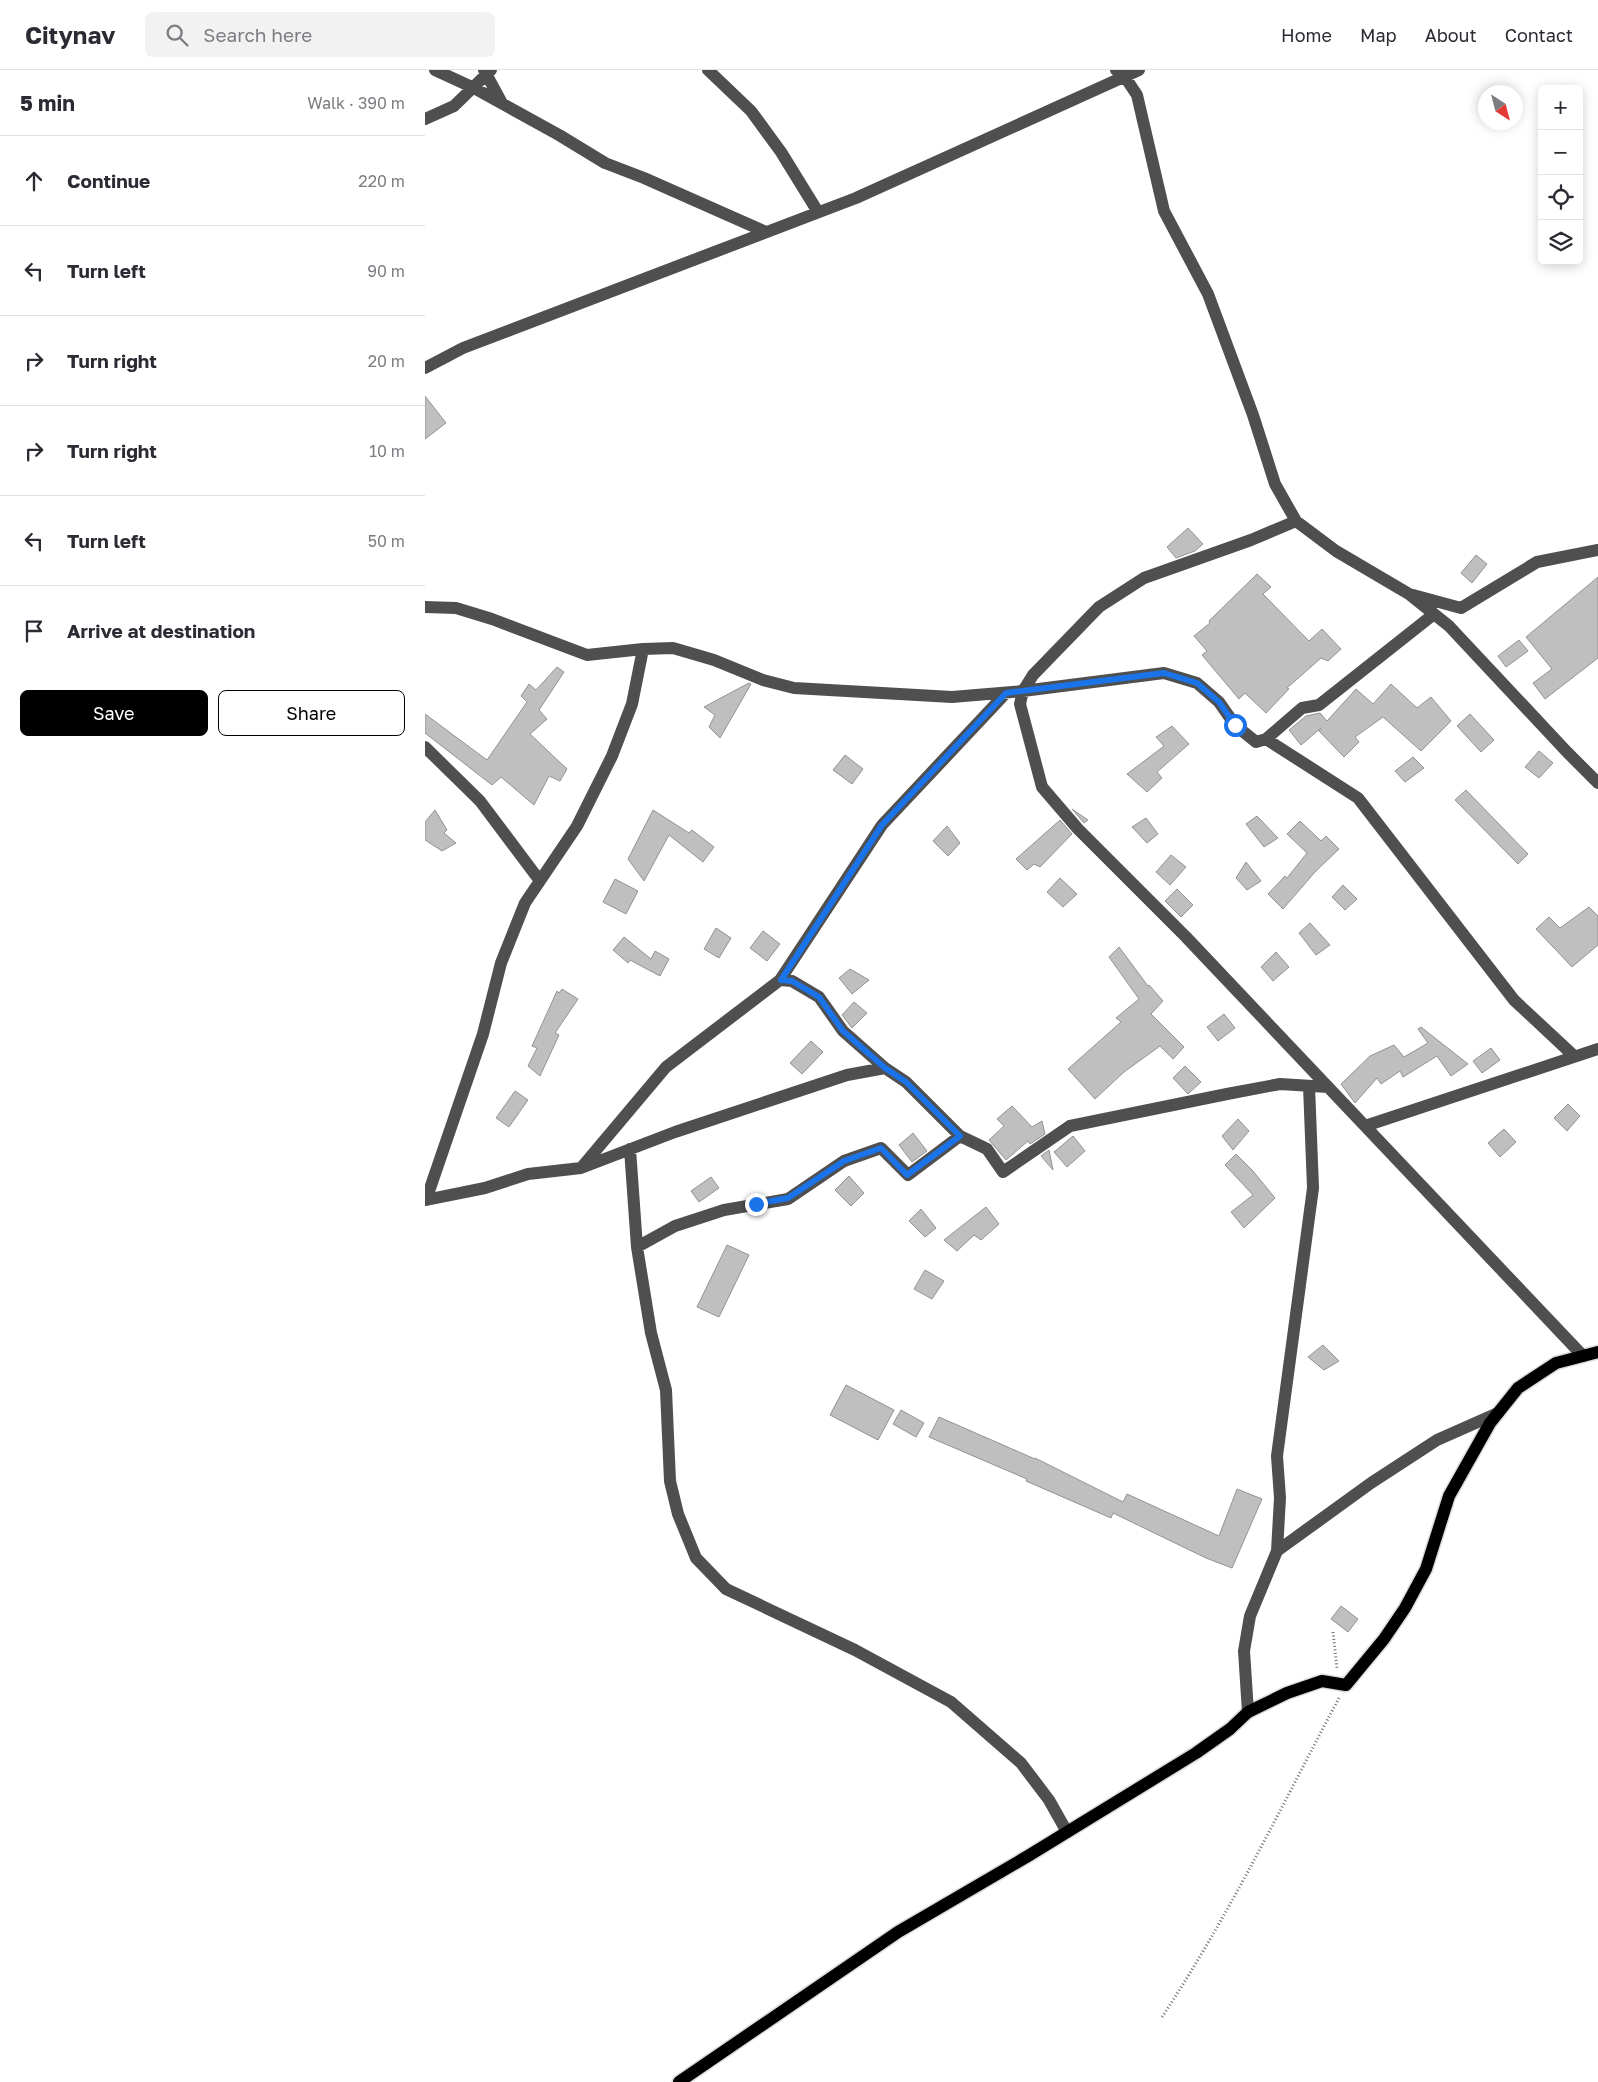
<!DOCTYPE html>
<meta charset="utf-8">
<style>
:root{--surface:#fff;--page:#f2f2f3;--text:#2b2b33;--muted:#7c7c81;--line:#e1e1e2;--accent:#000}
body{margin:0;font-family:"Golos Text",sans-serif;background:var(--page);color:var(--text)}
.controls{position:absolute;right:15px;top:15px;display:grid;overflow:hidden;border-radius:8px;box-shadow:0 2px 12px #0003}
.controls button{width:45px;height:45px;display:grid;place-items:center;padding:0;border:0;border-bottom:1px solid var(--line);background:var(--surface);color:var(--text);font:25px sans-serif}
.compass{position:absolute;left:1053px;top:15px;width:45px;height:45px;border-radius:50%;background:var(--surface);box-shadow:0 2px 12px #0003;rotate:144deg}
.stop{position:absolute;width:15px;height:15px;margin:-11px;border:4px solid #1a73e8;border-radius:50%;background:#fff}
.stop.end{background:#1a73e8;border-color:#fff;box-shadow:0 1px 5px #0008}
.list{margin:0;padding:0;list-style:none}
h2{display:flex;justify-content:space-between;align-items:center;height:65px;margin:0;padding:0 20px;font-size:21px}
h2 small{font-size:16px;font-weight:400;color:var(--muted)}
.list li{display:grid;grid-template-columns:32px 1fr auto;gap:15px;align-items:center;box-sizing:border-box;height:90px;padding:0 20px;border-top:1px solid var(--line)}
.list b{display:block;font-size:19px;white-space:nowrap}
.list em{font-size:16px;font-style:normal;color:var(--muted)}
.actions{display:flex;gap:10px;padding:15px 20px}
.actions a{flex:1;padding:11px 0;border:1px solid var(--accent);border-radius:8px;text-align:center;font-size:18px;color:var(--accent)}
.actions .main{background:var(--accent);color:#fff}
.icon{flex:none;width:28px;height:28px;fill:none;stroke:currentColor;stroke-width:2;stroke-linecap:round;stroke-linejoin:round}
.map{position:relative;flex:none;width:1173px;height:2012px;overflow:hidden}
header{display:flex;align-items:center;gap:30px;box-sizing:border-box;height:70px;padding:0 25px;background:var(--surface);border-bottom:1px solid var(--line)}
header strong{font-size:24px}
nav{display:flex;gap:28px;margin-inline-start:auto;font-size:18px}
.search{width:350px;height:45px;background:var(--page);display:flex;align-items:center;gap:12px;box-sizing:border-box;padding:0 18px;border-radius:8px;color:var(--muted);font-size:19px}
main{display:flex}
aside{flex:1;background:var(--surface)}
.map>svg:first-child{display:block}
</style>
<header>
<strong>Citynav</strong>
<div class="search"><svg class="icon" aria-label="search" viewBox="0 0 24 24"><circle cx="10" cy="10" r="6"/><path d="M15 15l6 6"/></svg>Search here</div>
<nav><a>Home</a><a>Map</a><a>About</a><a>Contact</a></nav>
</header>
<main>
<aside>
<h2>5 min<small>Walk · 390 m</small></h2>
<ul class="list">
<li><svg class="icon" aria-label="ahead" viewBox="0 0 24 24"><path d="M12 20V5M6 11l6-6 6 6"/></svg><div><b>Continue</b></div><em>220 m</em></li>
<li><svg class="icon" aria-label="left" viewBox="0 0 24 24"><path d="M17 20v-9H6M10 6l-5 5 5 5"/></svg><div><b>Turn left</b></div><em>90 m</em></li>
<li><svg class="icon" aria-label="right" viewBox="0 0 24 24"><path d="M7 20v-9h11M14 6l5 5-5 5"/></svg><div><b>Turn right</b></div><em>20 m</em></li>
<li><svg class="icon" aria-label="right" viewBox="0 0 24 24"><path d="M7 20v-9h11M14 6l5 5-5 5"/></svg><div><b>Turn right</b></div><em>10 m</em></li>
<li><svg class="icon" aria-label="left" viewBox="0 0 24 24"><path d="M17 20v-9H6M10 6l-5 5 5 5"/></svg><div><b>Turn left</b></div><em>50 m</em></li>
<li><svg class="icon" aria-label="arrive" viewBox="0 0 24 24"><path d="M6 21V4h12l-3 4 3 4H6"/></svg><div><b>Arrive at destination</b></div></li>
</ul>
<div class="actions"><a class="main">Save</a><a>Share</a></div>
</aside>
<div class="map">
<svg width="1173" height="2012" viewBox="0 0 1173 2012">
<rect width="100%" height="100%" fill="#fff"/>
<path fill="#bfbfbf" stroke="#939393" d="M0,326L21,353L0,369Z
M763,458L778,474L770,481L751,488L742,477Z
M1051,485L1062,494L1047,513L1036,503Z
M832,504L846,517L838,524L884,571L897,559L916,579L903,591L896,588L862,618L864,619L841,643L820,623L814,629L777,585L782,581L769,566L785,553L784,551Z
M1173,507V588L1120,629L1108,613L1127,599L1101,567Z
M1094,570L1103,581L1081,597L1073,586Z
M132,597L139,602L114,640L122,649L105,664L142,699L135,711L124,706L109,735L76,707L67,715L0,663V644L62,690L102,632L96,626L104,614L111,620Z
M324,613L326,614L295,668L284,657L290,645L279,637Z
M966,614L992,638L1006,627L1026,651L996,681L958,647L930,667L934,672L919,687L894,661L896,658L876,675L864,660L881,646L895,643L902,651L931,619L948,634Z
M1045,644L1069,670L1056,682L1032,656Z
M747,656L764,674L732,702L737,708L722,722L702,704L739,676L731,667Z
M1114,681L1128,693L1114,708L1100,697Z
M420,685L438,699L427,714L408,700Z
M988,687L999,698L980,712L970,701Z
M1041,720L1103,784L1093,794L1030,730Z
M647,739L663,750L659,753Z
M10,740L22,760L19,763L31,773L17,781L0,770V752Z
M228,740L264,763L267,760L289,777L278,792L244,765L219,811L203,789Z
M832,746L853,768L839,777L821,754Z
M721,748L733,764L722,773L707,757Z
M635,750L647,764L615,797L609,794L602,800L591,789Z
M875,751L896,771L901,766L914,779L890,802L858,839L843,824L860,806L862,808L882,783L862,764Z
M522,756L535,773L523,786L508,771Z
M746,785L761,797L745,815L731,802Z
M821,792L836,811L822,820L811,808Z
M635,808L652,824L638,837L622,822Z
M190,809L213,821L201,844L178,832Z
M918,815L932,829L920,840L907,827Z
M752,819L768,835L756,847L740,831Z
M1164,837L1173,846V875L1147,897L1111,859L1124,847L1135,858Z
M885,853L905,875L891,885L874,863Z
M291,858L306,868L294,888L279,879Z
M338,861L355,874L342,891L325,878Z
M199,867L226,889L230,881L244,889L235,906L205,890L203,893L188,880Z
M694,877L723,916L724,915L738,931L726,944L759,977L748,989L735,976L699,1002L670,1029L643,999L696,952L691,948L714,929L684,887Z
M851,882L864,897L848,911L836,897Z
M425,899L444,910L427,924L414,908Z
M137,919L153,929L130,963L134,965L115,1006L103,996L112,978L107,976L132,921L134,923Z
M429,932L442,943L427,958L417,945Z
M799,944L810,958L793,971L782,957Z
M996,957L1043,994L1026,1006L1012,986L978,1007L975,1001L956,1014L952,1008L930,1033L916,1014L945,986L969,975L979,987L1003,973L993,959Z
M386,971L398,982L377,1004L365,993Z
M1066,978L1075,990L1057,1003L1048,991Z
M760,996L776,1012L763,1024L748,1008Z
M90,1021L103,1030L84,1057L71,1048Z
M1143,1034L1155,1046L1142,1061L1129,1048Z
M587,1036L607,1057L617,1051L620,1064L605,1074L603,1071L581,1090L564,1070L579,1056L572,1049Z
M813,1049L824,1061L808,1080L797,1066Z
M1079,1059L1091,1072L1075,1087L1063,1073Z
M488,1063L502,1081L487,1092L474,1075Z
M648,1066L660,1081L642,1097L629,1082Z
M624,1080L628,1100L616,1086Z
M811,1084L828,1101L850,1128L819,1158L806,1142L828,1125L800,1095Z
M424,1106L439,1123L426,1136L410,1120Z
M286,1107L294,1118L274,1132L266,1121Z
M561,1137L574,1154L556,1170L549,1165L532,1181L519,1170Z
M496,1139L511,1158L500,1167L484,1151Z
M302,1175L324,1185L294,1247L272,1237Z
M500,1200L519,1211L507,1229L489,1219Z
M898,1275L914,1291L899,1300L883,1287Z
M421,1315L469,1340L453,1370L405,1345Z
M476,1340L499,1353L491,1367L468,1354Z
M514,1347L610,1389V1388L698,1432L702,1424L794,1466L812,1419L837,1429L807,1498L781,1488L688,1443L686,1448L601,1411L602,1409L504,1367Z
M916,1536L933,1549L923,1562L906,1549Z"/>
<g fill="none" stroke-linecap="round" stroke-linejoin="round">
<g stroke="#dbdbdb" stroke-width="15">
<path id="major" d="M254,2012L473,1862L603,1786L771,1683L805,1659L823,1642L862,1623L897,1611L921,1615L959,1569L980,1538L1001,1499L1024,1426L1065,1353L1093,1318L1131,1293L1173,1282"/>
</g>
<path stroke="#717171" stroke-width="3" stroke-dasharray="1 2.5" stroke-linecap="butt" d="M908,1562L912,1598
M737,1947C804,1846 857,1735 914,1628"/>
<path stroke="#4f4f4f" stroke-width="12" d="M10,0L49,18L134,65L180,93L219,108L341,162
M59,0L77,33
M283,0L326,41L356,82L393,142
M691,0L700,7L712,25L739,141L783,224L828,345L850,414L871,451L911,481L984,524L1024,556L1142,682L1173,713
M0,49L29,36L66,0
M0,298L38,278L431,128L714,0
M871,451L826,470L719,508L674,537L608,605L598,621L595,634L617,717L653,759L761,867L1158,1286
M988,525L1036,538L1112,492L1173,480
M0,537L31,538L67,549L162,585L218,579L248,578L289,590L338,610L369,618L527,627L598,621L739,603L772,613L794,632L810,655L831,672L841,669L933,728L1089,930L1149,986
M841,669L877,638L894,635L1009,544
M0,677L55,731L115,811
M355,910L367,911L394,927L418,961L460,998L481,1012L535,1066L562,1079L578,1102L645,1056L802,1024L855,1014L903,1017
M940,1056L1173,979
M205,1079L212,1177L226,1263L241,1320L245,1411L253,1444L271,1488L301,1519L430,1580L526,1632L596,1693L624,1730L642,1762
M156,1098L241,997L355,910L457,755L581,623
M0,1130L60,1118L103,1104L156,1098L250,1062L422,1005L460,998
M1,1130L58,964L76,893L100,833L152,756L187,686L207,634L218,579
M212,1177L250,1156L299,1140L363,1129L419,1091L456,1078L483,1105L535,1066
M852,1481L946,1413L1012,1370L1073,1343
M823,1642L819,1581L825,1546L852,1481L855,1428L852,1386L888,1118L884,1016"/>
<use href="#major" stroke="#000" stroke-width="12"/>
</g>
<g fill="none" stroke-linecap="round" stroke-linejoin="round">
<path stroke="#1a73e8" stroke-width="6" d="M331,1134L363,1128L419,1091L456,1078L482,1105L535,1066L481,1012L460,998L418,961L394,927L367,911L356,910L457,755L581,623L739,603L772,613L794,632L810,655"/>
</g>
</svg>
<div class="controls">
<button>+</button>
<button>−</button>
<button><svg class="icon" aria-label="locate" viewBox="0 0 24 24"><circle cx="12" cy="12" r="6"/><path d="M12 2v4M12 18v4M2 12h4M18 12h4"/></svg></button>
<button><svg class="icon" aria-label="layers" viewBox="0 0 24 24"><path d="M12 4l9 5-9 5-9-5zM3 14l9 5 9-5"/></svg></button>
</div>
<svg class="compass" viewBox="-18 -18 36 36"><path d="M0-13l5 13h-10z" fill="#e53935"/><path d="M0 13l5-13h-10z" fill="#7c7c81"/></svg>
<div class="stop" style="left:810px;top:655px"></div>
<div class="stop end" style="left:331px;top:1134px"></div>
</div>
</main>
